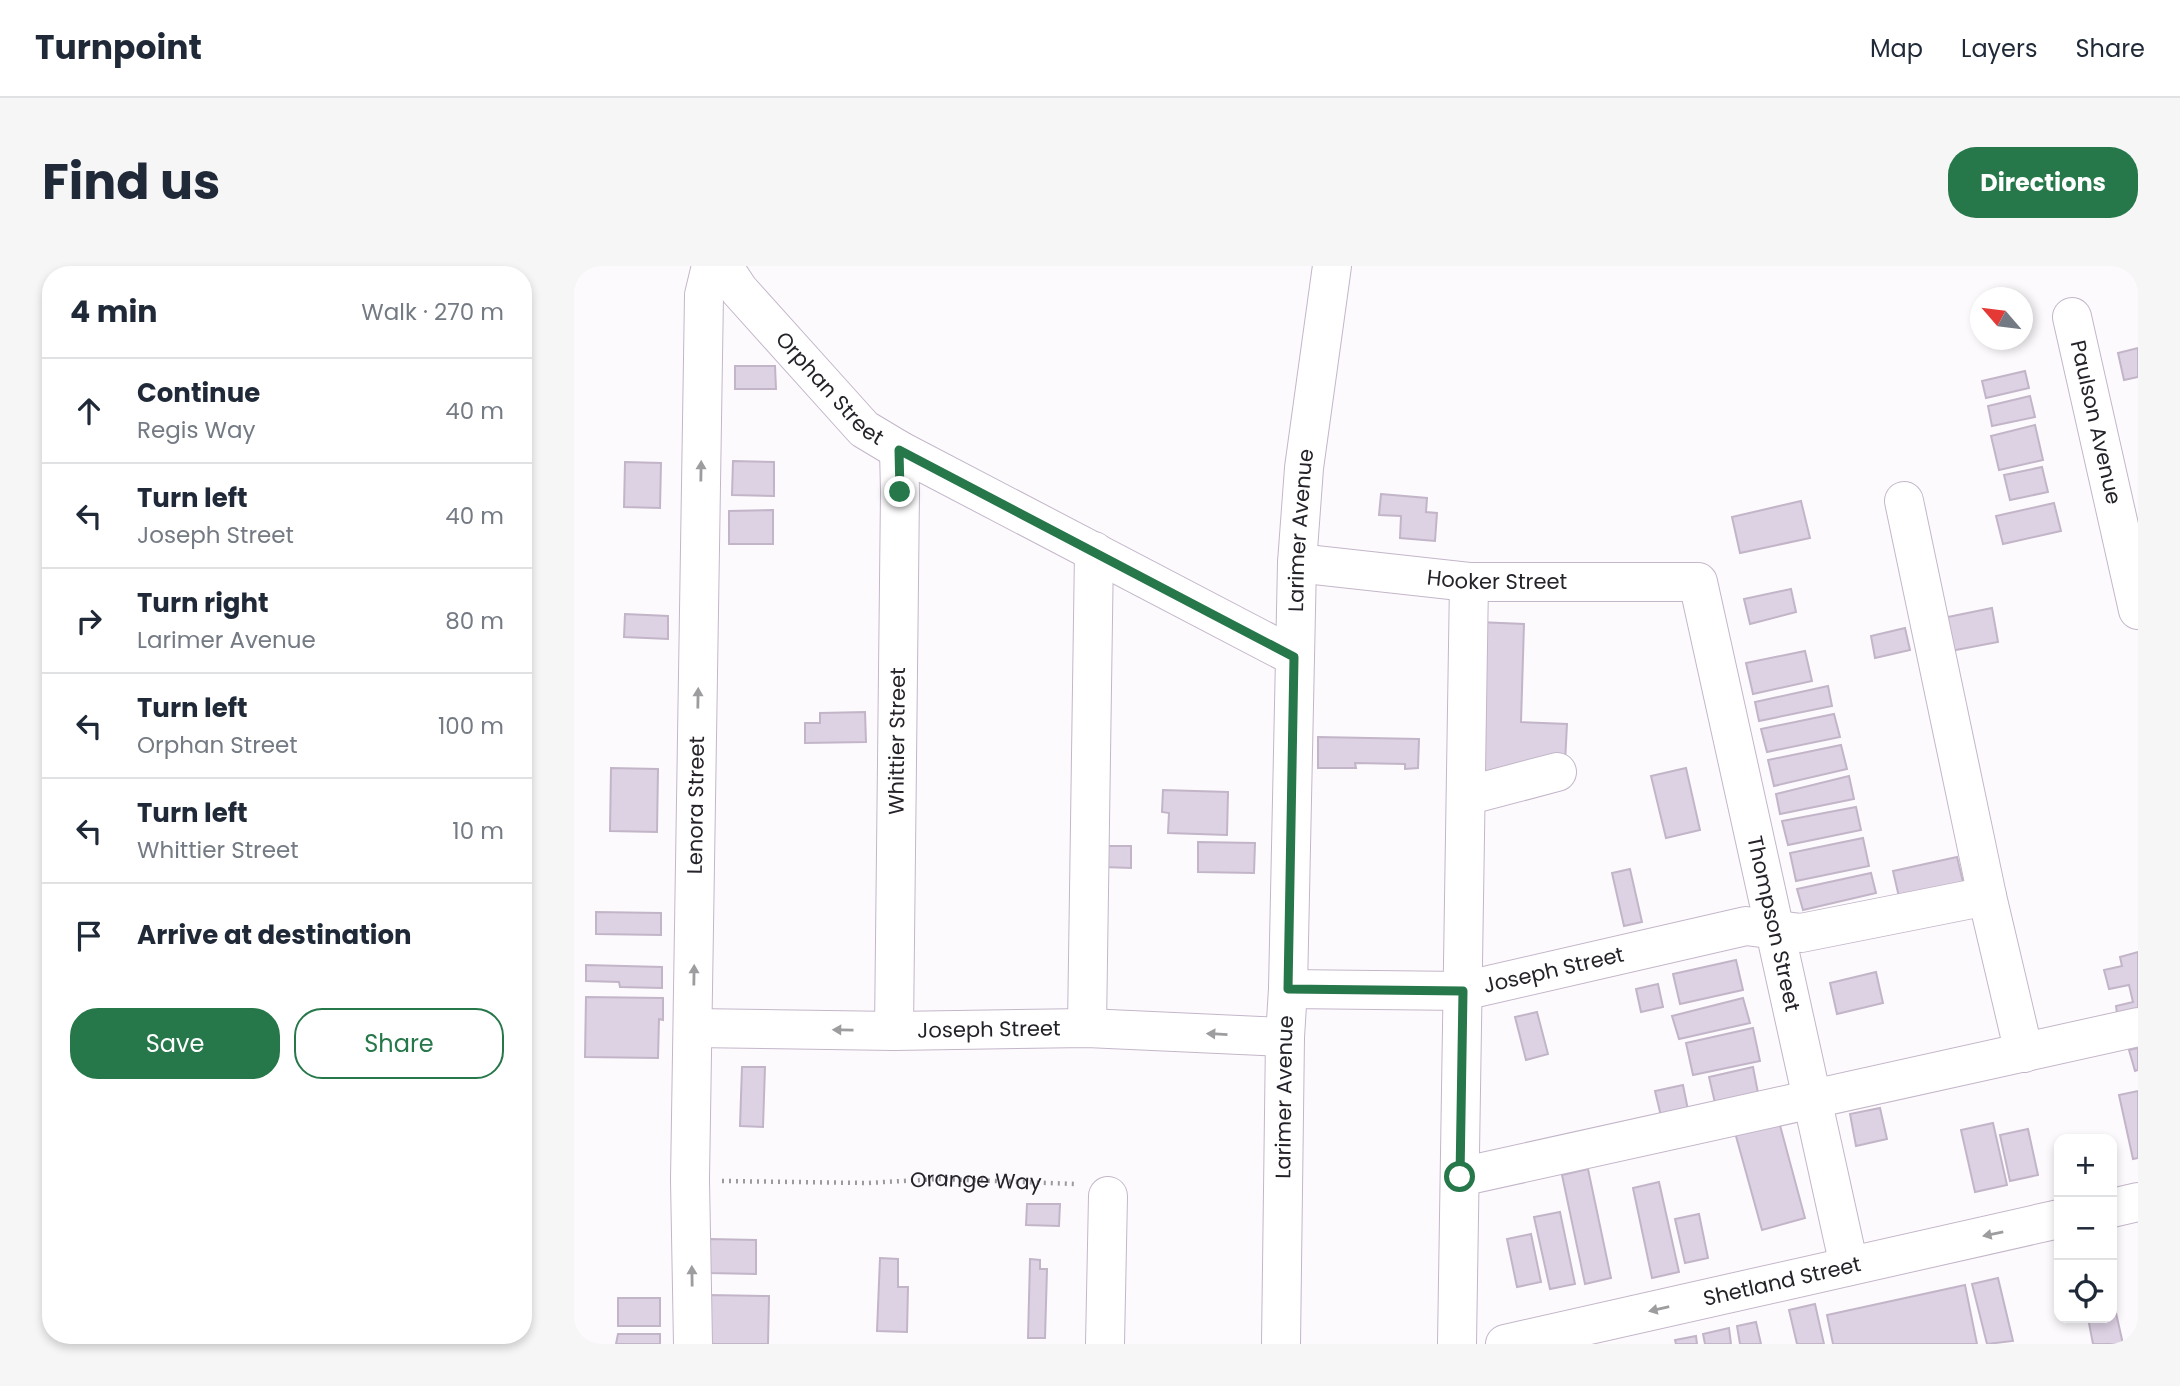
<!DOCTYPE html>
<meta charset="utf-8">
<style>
:root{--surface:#fff;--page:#f6f6f7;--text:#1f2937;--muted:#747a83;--line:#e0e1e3;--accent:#267749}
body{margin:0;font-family:Poppins,sans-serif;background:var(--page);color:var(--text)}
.controls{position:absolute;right:21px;bottom:21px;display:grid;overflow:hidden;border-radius:14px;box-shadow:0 4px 10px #0003}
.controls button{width:63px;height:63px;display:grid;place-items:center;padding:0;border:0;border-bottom:2px solid var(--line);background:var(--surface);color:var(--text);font:35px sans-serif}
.compass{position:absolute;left:1396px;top:21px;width:63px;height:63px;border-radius:50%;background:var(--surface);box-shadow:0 4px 10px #0003;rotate:298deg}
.stop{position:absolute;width:21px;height:21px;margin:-16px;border:5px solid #267749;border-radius:50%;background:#fff}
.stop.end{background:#267749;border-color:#fff;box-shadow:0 2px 7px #0008}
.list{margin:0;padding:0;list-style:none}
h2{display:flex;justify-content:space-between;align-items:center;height:91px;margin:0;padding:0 28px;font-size:30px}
h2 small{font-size:23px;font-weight:400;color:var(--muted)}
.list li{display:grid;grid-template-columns:46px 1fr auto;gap:21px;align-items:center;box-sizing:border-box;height:105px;padding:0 28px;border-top:2px solid var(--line)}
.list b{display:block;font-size:26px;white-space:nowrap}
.list p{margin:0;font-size:23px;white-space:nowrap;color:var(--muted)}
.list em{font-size:23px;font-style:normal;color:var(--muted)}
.actions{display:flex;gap:14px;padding:21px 28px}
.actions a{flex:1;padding:16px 0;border:2px solid var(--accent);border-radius:28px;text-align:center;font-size:24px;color:var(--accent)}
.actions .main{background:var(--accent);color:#fff}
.icon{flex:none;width:38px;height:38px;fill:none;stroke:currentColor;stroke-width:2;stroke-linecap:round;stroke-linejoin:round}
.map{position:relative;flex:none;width:1564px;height:1078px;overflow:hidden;border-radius:28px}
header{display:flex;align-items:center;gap:42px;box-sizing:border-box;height:98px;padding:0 35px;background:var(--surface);border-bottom:2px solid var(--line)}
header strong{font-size:33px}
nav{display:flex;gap:38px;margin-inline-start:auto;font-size:24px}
.intro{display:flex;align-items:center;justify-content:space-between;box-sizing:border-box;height:168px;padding:0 42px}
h1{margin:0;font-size:49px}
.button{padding:18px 32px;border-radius:28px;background:var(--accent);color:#fff;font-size:24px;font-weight:700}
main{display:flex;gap:42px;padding:0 42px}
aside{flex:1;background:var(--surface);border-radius:28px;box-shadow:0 4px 10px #0003}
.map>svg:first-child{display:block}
</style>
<header>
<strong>Turnpoint</strong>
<nav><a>Map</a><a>Layers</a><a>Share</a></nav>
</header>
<div class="intro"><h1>Find us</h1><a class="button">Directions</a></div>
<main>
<aside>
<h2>4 min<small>Walk · 270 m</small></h2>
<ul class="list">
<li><svg class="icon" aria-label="ahead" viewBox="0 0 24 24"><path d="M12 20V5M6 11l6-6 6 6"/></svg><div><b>Continue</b><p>Regis Way</p></div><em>40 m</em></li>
<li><svg class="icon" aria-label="left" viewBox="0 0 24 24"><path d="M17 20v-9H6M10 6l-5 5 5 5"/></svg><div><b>Turn left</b><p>Joseph Street</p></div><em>40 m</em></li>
<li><svg class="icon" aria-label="right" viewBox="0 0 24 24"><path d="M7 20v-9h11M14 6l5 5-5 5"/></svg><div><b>Turn right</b><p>Larimer Avenue</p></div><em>80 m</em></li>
<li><svg class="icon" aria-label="left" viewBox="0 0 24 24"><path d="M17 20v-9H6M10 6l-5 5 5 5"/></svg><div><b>Turn left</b><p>Orphan Street</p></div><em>100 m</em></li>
<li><svg class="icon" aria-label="left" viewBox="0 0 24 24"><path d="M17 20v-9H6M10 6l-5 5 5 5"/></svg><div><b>Turn left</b><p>Whittier Street</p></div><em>10 m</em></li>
<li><svg class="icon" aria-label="arrive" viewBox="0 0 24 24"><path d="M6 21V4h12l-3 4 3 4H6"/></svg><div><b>Arrive at destination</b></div></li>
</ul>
<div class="actions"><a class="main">Save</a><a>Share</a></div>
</aside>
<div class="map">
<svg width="1564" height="1078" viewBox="0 0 1564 1078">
<rect width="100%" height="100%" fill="#fdfafe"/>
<path fill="#ddd1e4" stroke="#c2b5c8" stroke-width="2" d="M1564,82V111L1550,114L1544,87Z
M161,100H201L202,123H161Z
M1451,105L1455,122L1412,132L1408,115Z
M1456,130L1461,151L1418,160L1414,140Z
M1461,159L1469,194L1425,204L1417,170Z
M159,195L200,196V230L158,229Z
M51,196L87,197L86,242L50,241Z
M1468,201L1474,226L1436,234L1430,209Z
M807,228L853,232L852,246L863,247L861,275L826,272L827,250L805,249Z
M1227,235L1236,272L1166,287L1158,251Z
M1480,237L1487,265L1429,278L1422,250Z
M199,244V278H155V245Z
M1217,323L1222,346L1176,358L1170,333Z
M1418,342L1424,376L1371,386L1364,353Z
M51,348L94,350V373L50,371Z
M904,356L950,358L947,456L993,458L991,497L903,514Z
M1331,362L1336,384L1301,392L1297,370Z
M1231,385L1238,415L1179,428L1172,397Z
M1254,420L1258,440L1185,455L1181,436Z
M291,446L292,476L231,477V457H246V447Z
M1260,448L1266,471L1193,486L1187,463Z
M744,471L845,473L844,502L831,503V498L781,497L782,502H744Z
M1267,479L1273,503L1200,520L1194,494Z
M37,502L84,503L83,566L36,565Z
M1112,502L1126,564L1092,572L1077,510Z
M1275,510L1280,533L1206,548L1202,528Z
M589,524L654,526L653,569L594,567L595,547L588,546Z
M1282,541L1287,564L1214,579L1208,555Z
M1289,572L1295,600L1222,615L1216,587Z
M624,576L681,577L680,607L624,606Z
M529,580H557V602L529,601Z
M1383,591L1389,616L1325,631L1319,605Z
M1056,603L1068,656L1050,660L1038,607Z
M1297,607L1302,627L1229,644L1223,623Z
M22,646L87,647V669L22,668Z
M1564,686V742L1543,747L1542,740L1559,736L1555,719L1535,723L1530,704L1548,700L1546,691Z
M1162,694L1169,724L1106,738L1099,708Z
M12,699L88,701V722L46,721L45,716L12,715Z
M1302,706L1309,737L1263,748L1256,717Z
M1084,718L1089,741L1067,746L1062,723Z
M12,731L89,732V754L85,753L84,792L11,791Z
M1169,732L1176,757L1105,773L1098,750Z
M963,746L974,788L952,794L941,751Z
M1179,762L1186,795L1119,809L1112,777Z
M1564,782V804L1561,805L1555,784Z
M168,801H191L189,861L166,860Z
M1179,801L1184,827L1141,837L1135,811Z
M1109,819L1114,844L1087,850L1081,825Z
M1564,825V892L1559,893L1545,829Z
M1306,842L1313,873L1282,880L1276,848Z
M1204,852L1231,952L1188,964L1160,863Z
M1419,857L1433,919L1401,926L1387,864Z
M1454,863L1464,909L1436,915L1426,869Z
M1014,903L1037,1012L1011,1018L988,909Z
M1085,916L1105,1006L1078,1012L1059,922Z
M453,938H486L485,960L452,959Z
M986,946L1001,1018L976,1023L960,951Z
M1125,948L1134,992L1111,997L1101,953Z
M957,968L967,1016L943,1021L933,973Z
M136,973L182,974V1008L135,1007Z
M306,992L324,993V1021H334L333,1066L303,1065Z
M456,993L466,994V1003H473L471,1072H454Z
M1424,1012L1439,1075L1413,1078L1398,1018Z
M1391,1019L1403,1078H1259L1253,1049Z
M135,1029L195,1030L194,1078H134Z
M1538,1029L1549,1078H1519L1514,1052H1538Z
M44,1032H86V1060H44Z
M1241,1038L1250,1078H1223L1215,1044Z
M1182,1056L1187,1078H1166L1163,1060Z
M1155,1062L1157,1078H1131L1129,1068Z
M44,1068H86V1078H42Z
M1122,1070L1123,1078H1102L1101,1074Z"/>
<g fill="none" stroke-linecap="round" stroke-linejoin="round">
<g stroke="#c3b6c9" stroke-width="40">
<g id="minor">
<path id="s2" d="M149,0L165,24L290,163L325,184L721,391"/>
<path id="s3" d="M1498,51L1564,344"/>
<path d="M1330,235L1413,630L1450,787"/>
<path id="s4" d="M723,297L895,316H1124L1275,1000"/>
<path d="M892,530L983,506"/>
<path id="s5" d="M714,723L889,725L1172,660L1227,667L1413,630"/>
<path id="s6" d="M119,762L320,765L513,762L711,771"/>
<path d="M513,762L520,285"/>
<path id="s7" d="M320,765L326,226L325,184"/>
<path d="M886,911L1564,761"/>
<path d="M1538,942L1564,936"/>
<path id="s8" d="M119,1078L116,914L130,29L137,0"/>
<path d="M531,1078L534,930"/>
<path id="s9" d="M707,1078L711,771L714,723L723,297L730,202L758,0"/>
<path d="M883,1078L895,316"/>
<path id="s10" d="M931,1078L1485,953"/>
</g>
</g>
<path stroke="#9d9a9f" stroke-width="4.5" stroke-dasharray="2 5" stroke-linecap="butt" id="s1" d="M148,915L293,917L364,913L503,918"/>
<use href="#minor" stroke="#fff" stroke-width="38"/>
</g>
<defs><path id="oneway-solid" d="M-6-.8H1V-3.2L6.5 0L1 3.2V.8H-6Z" transform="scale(1.75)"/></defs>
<g fill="#9d9c9f">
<use href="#oneway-solid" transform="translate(127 205) rotate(-89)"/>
<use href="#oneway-solid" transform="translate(124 432) rotate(-89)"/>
<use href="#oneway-solid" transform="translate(120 709) rotate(-89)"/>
<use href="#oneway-solid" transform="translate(269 764) rotate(-179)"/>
<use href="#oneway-solid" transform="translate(643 768) rotate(-177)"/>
<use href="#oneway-solid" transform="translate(1419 968) rotate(168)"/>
<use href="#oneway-solid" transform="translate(118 1010) rotate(-91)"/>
<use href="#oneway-solid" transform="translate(1085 1043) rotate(167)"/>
</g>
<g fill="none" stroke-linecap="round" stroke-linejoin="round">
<path stroke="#267749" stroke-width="9" d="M326,226L325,184L720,391L714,723L889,725L886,911"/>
</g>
<g text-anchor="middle" stroke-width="5" stroke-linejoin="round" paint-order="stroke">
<g font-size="21" fill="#262229" stroke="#fff">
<text dy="7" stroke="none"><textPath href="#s2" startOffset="163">Orphan Street</textPath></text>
<text dy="7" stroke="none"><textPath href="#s3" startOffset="108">Paulson Avenue</textPath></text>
<text dy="7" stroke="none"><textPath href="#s9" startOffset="814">Larimer Avenue</textPath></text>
<text dy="7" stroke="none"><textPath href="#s4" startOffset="201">Hooker Street</textPath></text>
<text dy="7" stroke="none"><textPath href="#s7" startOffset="290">Whittier Street</textPath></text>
<text dy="7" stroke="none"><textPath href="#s8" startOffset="539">Lenora Street</textPath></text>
<text dy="7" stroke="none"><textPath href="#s4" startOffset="752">Thompson Street</textPath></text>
<text dy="7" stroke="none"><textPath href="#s5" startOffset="268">Joseph Street</textPath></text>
<text dy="7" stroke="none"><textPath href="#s6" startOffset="296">Joseph Street</textPath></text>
<text dy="7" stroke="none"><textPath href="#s9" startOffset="247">Larimer Avenue</textPath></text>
<text dy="7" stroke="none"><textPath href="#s1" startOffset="254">Orange Way</textPath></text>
<text dy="7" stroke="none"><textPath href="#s10" startOffset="284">Shetland Street</textPath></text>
</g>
</g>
</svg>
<div class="controls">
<button>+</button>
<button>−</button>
<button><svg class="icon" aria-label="locate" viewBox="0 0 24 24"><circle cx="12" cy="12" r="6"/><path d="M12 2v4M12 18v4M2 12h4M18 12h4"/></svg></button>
</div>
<svg class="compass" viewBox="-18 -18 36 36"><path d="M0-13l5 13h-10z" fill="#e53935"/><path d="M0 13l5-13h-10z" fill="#747a83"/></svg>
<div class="stop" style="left:886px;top:911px"></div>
<div class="stop end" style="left:326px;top:226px"></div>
</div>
</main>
